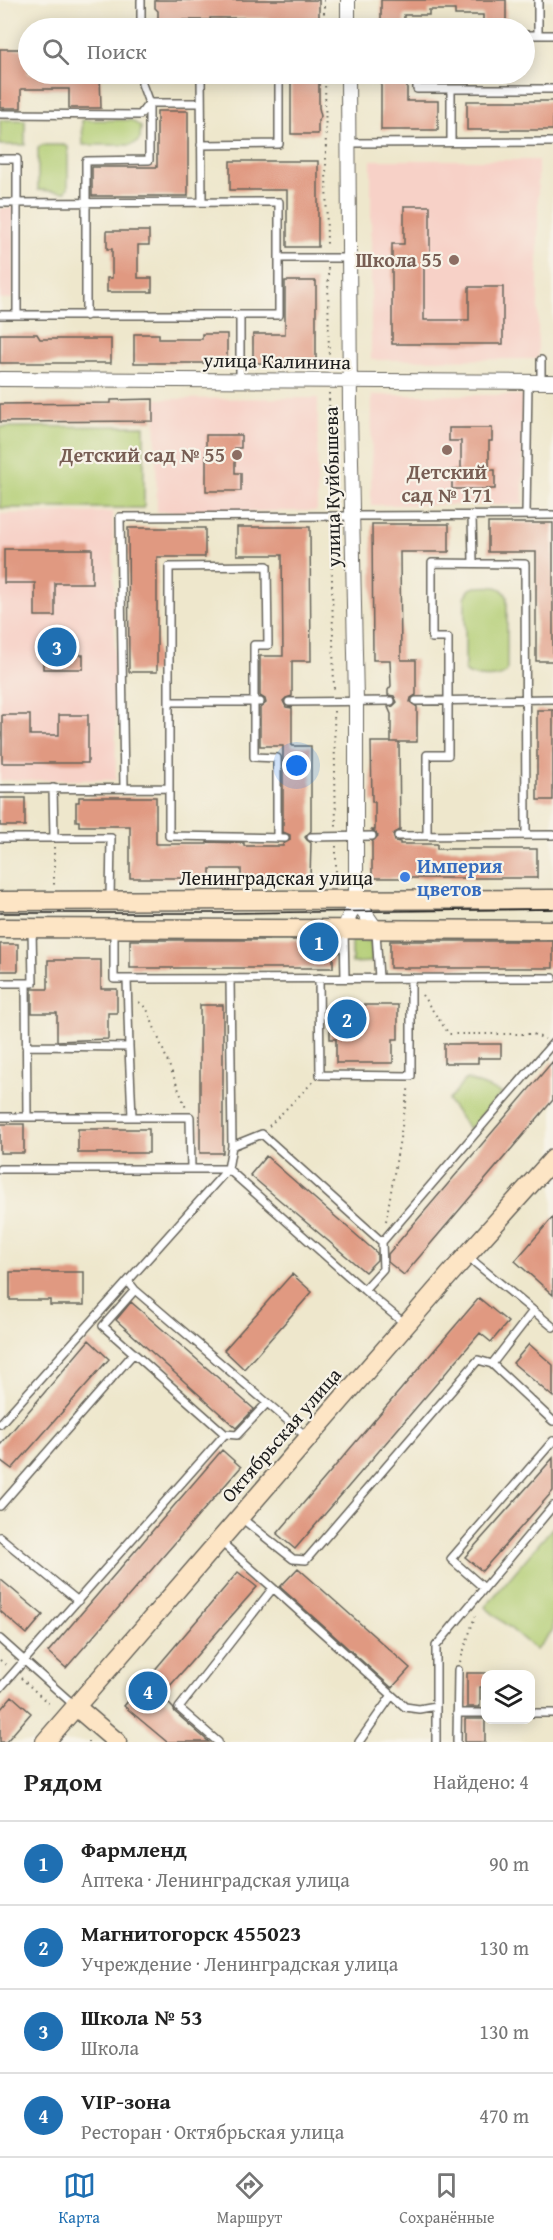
<!DOCTYPE html>
<html lang="ru">
<meta charset="utf-8">
<style>
:root{--surface:#fff;--page:#f6f6f6;--text:#222;--muted:#767676;--line:#e0e0e0;--accent:#1f6fb2}
body{margin:0;font-family:"Gentium Book Plus",serif;background:var(--page);color:var(--text)}
.controls{position:absolute;right:18px;bottom:18px;display:grid;overflow:hidden;border-radius:12px;box-shadow:0 3px 15px #0003}
.controls button{width:54px;height:54px;display:grid;place-items:center;padding:0;border:0;border-bottom:2px solid var(--line);background:var(--surface);color:var(--text);font:30px sans-serif}
.you{position:absolute;left:297px;top:766px;width:21px;height:21px;margin:-15px;border:4px solid #fff;border-radius:50%;background:#1a73e8;box-shadow:0 0 0 9px #1a73e833}
.badge{display:grid;place-items:center;width:39px;height:39px;border-radius:50%;background:var(--accent);color:#fff;font-size:20px;font-weight:700}
.pin{position:absolute;translate:-50% -50%;border:3px solid #fff;box-shadow:0 2px 6px #0006}
.list{margin:0;padding:0;list-style:none}
h2{display:flex;justify-content:space-between;align-items:center;height:78px;margin:0;padding:0 24px;font-size:26px}
h2 small{font-size:20px;font-weight:400;color:var(--muted)}
.list li{display:grid;grid-template-columns:39px 1fr auto;gap:18px;align-items:center;box-sizing:border-box;height:84px;padding:0 24px;border-top:2px solid var(--line)}
.list b{display:block;font-size:22px;white-space:nowrap}
.list p{margin:0;font-size:20px;white-space:nowrap;color:var(--muted)}
.list em{font-size:20px;font-style:normal;color:var(--muted)}
.icon{flex:none;width:33px;height:33px;fill:none;stroke:currentColor;stroke-width:2;stroke-linecap:round;stroke-linejoin:round}
.map{position:relative;flex:none;width:553px;height:1742px;overflow:hidden}
.search{position:absolute;background:var(--surface);box-shadow:0 3px 15px #0003;left:18px;right:18px;top:18px;height:66px;display:flex;align-items:center;gap:15px;box-sizing:border-box;padding:0 21px;border-radius:33px;color:var(--muted);font-size:22px}
.sheet{height:414px;background:var(--surface)}
nav{display:flex;justify-content:space-around;align-items:center;box-sizing:border-box;height:84px;border-top:2px solid var(--line);background:var(--surface);font-size:16px;color:var(--muted)}
nav a{display:grid;justify-items:center;gap:3px}
nav .on{color:var(--accent)}
.map>svg:first-child{display:block}
</style>
<div class="map">
<svg width="553" height="1742" viewBox="0 0 553 1742">
<rect width="100%" height="100%" fill="#f7f3e8"/>
<filter id="ink" filterUnits="userSpaceOnUse"><feTurbulence type="fractalNoise" baseFrequency=".0167" numOctaves="2"/><feDisplacementMap in="SourceGraphic" scale="12" xChannelSelector="R" yChannelSelector="G"/><feConvolveMatrix kernelMatrix="1 2 1 2 8 2 1 2 1" color-interpolation-filters="sRGB"/></filter>
<filter id="wash" filterUnits="userSpaceOnUse"><feTurbulence type="fractalNoise" baseFrequency=".008" numOctaves="4" result="noise"/><feDisplacementMap in="SourceGraphic" scale="24" xChannelSelector="R" yChannelSelector="G"/><feGaussianBlur stdDeviation="1.35" result="paint"/><feColorMatrix in="noise" values="0 0 0 0 0 0 0 0 0 0 0 0 0 0 0 0 0 1.4 0 .05"/><feComposite in="paint" operator="in"/></filter>
<g filter="url(#wash)">
<rect width="100%" height="100%" fill="#eee7cc"/>
<path fill="#f7d1c7" d="M371,160H538V359L371,360Z
M0,208H15L14,299H0Z
M372,395H523V505H371Z
M318,398L317,511L157,512L155,399Z
M113,512L116,780H0V514Z"/>
<path fill="#b2cd73" stroke="#677448" stroke-width="1.5" d="M0,120H25V145H0Z
M82,120H131L141,127L140,139L136,143L130,145H83Z
M42,145H64L68,147V188L65,192L38,190V148Z
M144,426V508H0V427Z
M475,587C487,587 502,583 507,597V670L506,673C496,680 477,678 467,673L465,670V597L470,589Z
M352,941H371L372,962L352,963Z
M466,1079L502,1093L469,1129L448,1101Z
M553,1527V1630L536,1650L485,1607Z"/>
<g id="blocks">
<path fill="#e09981" d="M155,0H319V28H296V20H269V18H210V20H183V28H158V11L155,8Z
M381,0H506V25H483V15H455V10H429V15H404V25H381Z
M0,49H28V74H100L101,108H69V89H21V108H0Z
M291,74H319V108L321,116L318,120V134H291Z
M381,74H407V101H438V130H381Z
M467,101H553V130H467Z
M157,111H188V196H92V167H157Z
M230,161H318V247H287V190H230Z
M404,206H430V253H424V320H469V287H503V344H392V244H404Z
M107,231H149V245H138V278H152V292H107V278H112V249H107Z
M285,281H316V363H253V334H285Z
M0,334H37L40,339H111V363H0Z
M134,334H159V339H202V334H227V363H134Z
M153,399V421L0,422V404L111,403V400Z
M449,428H492V441H489V470H495V489H452V470H461V441H449Z
M206,435H241V448H235V473H241V491H206Z
M488,523H553V661H536V552H488Z
M372,524H449V552H400L401,660H416V695L411,698L410,702L417,707V742H391V714L388,707L393,706L397,702L394,696L388,695V690L391,686L390,660H373Z
M237,527H310L311,661H292V696L286,698L283,701L286,707L292,708V746H311V831L305,837L307,840L311,843L310,878H241V869H210V878H130V826H79V821H76V802H79V797H156V844H207V842L244,843V846H283V844L290,840V835L283,832V746H260V708L266,703L265,699L260,696V656H283L282,555H237Z
M128,528H205V557H157V672H129Z
M4,549H92V583H55V616H35V583H4Z
M43,655H83V669H43Z
M537,710H553V800H537Z
M2,715H30V735H59V715H88V763H2Z
M371,742H399L400,830L393,834L395,841L400,842V844H437V849H537V878H372V842L378,836L376,833L372,830H375V802H372Z
M0,798H25V826H0Z
M130,940H333V968H130Z
M390,941H553V968H390Z
M0,944H18V971H0Z
M48,960H101V989H117V1013H108V1039L57,1041V1013H32V989H48Z
M200,1005H223V1153H200Z
M330,1005H398V1039H393V1063H336V1039H330Z
M444,1044H501V1058H478V1063H444Z
M553,1061V1100L404,1275L388,1262V1254Z
M0,1124H24V1153H0Z
M78,1129H149V1153H78Z
M266,1156L377,1253V1260L365,1272L250,1175Z
M553,1217V1295L515,1261Z
M10,1272H84V1305H50V1300H10Z
M292,1274L312,1292L244,1369L224,1350Z
M479,1298L508,1322L491,1342L480,1333L295,1549L277,1534Z
M131,1302L254,1409L236,1428L116,1320Z
M89,1340L109,1359L12,1469L0,1460V1445Z
M529,1344L553,1365V1397L513,1363Z
M222,1450L241,1467L66,1668L48,1652Z
M553,1458V1491L482,1571L465,1557Z
M298,1568L410,1668L392,1688L280,1587Z
M238,1572L257,1587L161,1696L173,1708L175,1712L209,1742H167L124,1706Z
M0,1579L43,1615L27,1634L0,1611Z
M467,1673H486V1687H480V1707H467Z
M12,1696L31,1713L6,1742H0V1710Z
M465,1719H485V1742H465Z"/>
</g>
</g>
<g filter="url(#ink)">
<use href="#blocks" fill-opacity="0" stroke="#66635a" stroke-width="1.5"/>
<g fill="none" stroke-linecap="round" stroke-linejoin="round">
<g stroke="#66635a" stroke-width="10">
<path id="lane" d="M141,0V28
M524,35H553
M538,35V0
M201,74L202,202
M417,74V89H553
M451,89V142
M0,114L140,115L149,103L142,84V74
M349,143L553,142
M201,145L279,144V74
M0,159H17V315
M0,203L279,202V315H0
M279,258H349
M240,315V380
M86,316V161L149,160V103H201
M541,360V381
M472,515L473,562
M526,515L528,381
M416,701L553,699
M170,702H260
M289,702L391,701
M53,788L54,838
M124,788L120,517L553,515
M0,789L169,788
M427,835V755H448V638H432V563L525,564L526,835
M277,836V758L254,757V645H268L267,566L169,567V836L285,838
M398,836L553,835
M311,837L372,836
M0,838H111L110,899
M114,929V979L553,978
M344,930L345,978
M376,932L379,978
M230,978L232,1146L262,1134L382,1242
M319,978L320,1075L411,1076V978
M0,983H33L32,928
M26,983L27,1117
M26,1046L129,1047L127,979
M129,1047L132,1117
M0,1117H190L191,1169
M0,1169H228L364,1290L404,1323
M467,1256L553,1327
M128,1281L135,1290L307,1437
M135,1290L103,1326L225,1434L237,1435L267,1403
M364,1290L383,1269L382,1242L553,1043
M492,1364L553,1421
M0,1424L228,1169L232,1146
M0,1506L134,1353
M240,1517L293,1559L306,1560L478,1360L492,1364L533,1311
M0,1537L78,1601
M273,1588L405,1707L419,1709L436,1706
M484,1588L451,1559L553,1441
M0,1639L74,1705
M0,1688L225,1434
M457,1713H486
M530,1713H553
M218,1742L179,1708L273,1588L221,1542
M359,1742L392,1695
M436,1742V1646L553,1506
M457,1742L458,1670"/>
</g>
<g stroke="#66635a" stroke-width="16">
<path id="street" d="M348,28V0
M0,379L553,382
M356,900L376,929
M344,929L356,900V701L350,413L348,74"/>
</g>
<g stroke="#66635a" stroke-width="21">
<path id="secondary" d="M0,901L553,899
M0,928L553,930
M75,1706L117,1742
M45,1742L451,1273L553,1159"/>
</g>
<path stroke="#66635a" stroke-width="2" stroke-dasharray="1.5 4.5" stroke-linecap="butt" d="M324,0V28
M325,74L327,248
M328,268L329,368
M329,393L331,507
M331,525L334,693
M334,711L336,828
M336,846V885
M54,847V886
M422,995L449,1034H533L545,1039
M139,1002L147,1009L186,1108
M269,1126L314,1081
M386,1221L409,1085
M0,1660L7,1666
M460,1662L475,1616
M21,1678L50,1705
M88,1741V1742"/>
<use href="#lane" stroke="#fff" stroke-width="7"/>
<use href="#street" stroke="#fff" stroke-width="14"/>
<use href="#secondary" stroke="#fde5c5" stroke-width="18"/>
<path stroke="#1c1c1c" stroke-width="1.5" d="M0,913H230L553,909"/>
</g>
</g>
<g fill="#8d6e63" stroke="#f7f3e8" stroke-width="2">
<circle cx="454" cy="260" r="6"/>
<circle cx="447" cy="450" r="6"/>
<circle cx="237" cy="455" r="6"/>
</g>
<circle fill="#3f7fe0" stroke="#f7f3e8" stroke-width="2" cx="405" cy="877" r="6"/>
<g text-anchor="middle" stroke-width="4.5" stroke-linejoin="round" paint-order="stroke">
<g font-size="20" font-weight="bold" fill="#785e54" stroke="#f7f3e8" text-anchor="end">
<text x="442" y="267">Школа 55</text>
<text x="225" y="462">Детский сад № 55</text>
<text x="447" y="479" text-anchor="middle">Детский<tspan x="447" dy="23">сад № 171</tspan></text>
</g>
<g font-size="20" fill="#1c1c1c" stroke="#f7f3e8">
<text transform="translate(277 361) rotate(1)" y="7">улица Калинина</text>
<text transform="translate(332 487) rotate(-91)" y="7">улица Куйбышева</text>
<text x="276" y="885">Ленинградская улица</text>
<text transform="translate(281 1435) rotate(-49)" y="7">Октябрьская улица</text>
</g>
<g font-size="20" font-weight="bold" fill="#366cbe" stroke="#f7f3e8" text-anchor="start">
<text x="417" y="873">Империя<tspan x="417" dy="23">цветов</tspan></text>
</g>
</g>
</svg>
<div class="controls">
<button><svg class="icon" aria-label="layers" viewBox="0 0 24 24"><path d="M12 4l9 5-9 5-9-5zM3 14l9 5 9-5"/></svg></button>
</div>
<div class="you"></div>
<div class="pin badge" style="left:319px;top:942px">1</div>
<div class="pin badge" style="left:347px;top:1019px">2</div>
<div class="pin badge" style="left:57px;top:647px">3</div>
<div class="pin badge" style="left:148px;top:1691px">4</div>
<div class="search"><svg class="icon" aria-label="search" viewBox="0 0 24 24"><circle cx="10" cy="10" r="6"/><path d="M15 15l6 6"/></svg>Поиск</div>
</div>
<section class="sheet">
<h2>Рядом<small>Найдено: 4</small></h2>
<ul class="list">
<li><span class="badge">1</span><div><b>Фармленд</b><p>Аптека · Ленинградская улица</p></div><em>90 m</em></li>
<li><span class="badge">2</span><div><b>Магнитогорск 455023</b><p>Учреждение · Ленинградская улица</p></div><em>130 m</em></li>
<li><span class="badge">3</span><div><b>Школа № 53</b><p>Школа</p></div><em>130 m</em></li>
<li><span class="badge">4</span><div><b>VIP-зона</b><p>Ресторан · Октябрьская улица</p></div><em>470 m</em></li>
</ul>
</section>
<nav>
<a class="on"><svg class="icon" aria-label="map" viewBox="0 0 24 24"><path d="M3 6l6-2 6 2 6-2v14l-6 2-6-2-6 2zM9 4v14M15 6v14"/></svg>Карта</a>
<a><svg class="icon" aria-label="directions" viewBox="0 0 24 24"><path d="M12 3l9 9-9 9-9-9zM9 14v-3h6M13 9l2 2-2 2"/></svg>Маршрут</a>
<a><svg class="icon" aria-label="saved" viewBox="0 0 24 24"><path d="M7 4h10v16l-5-4-5 4z"/></svg>Сохранённые</a>
</nav>
